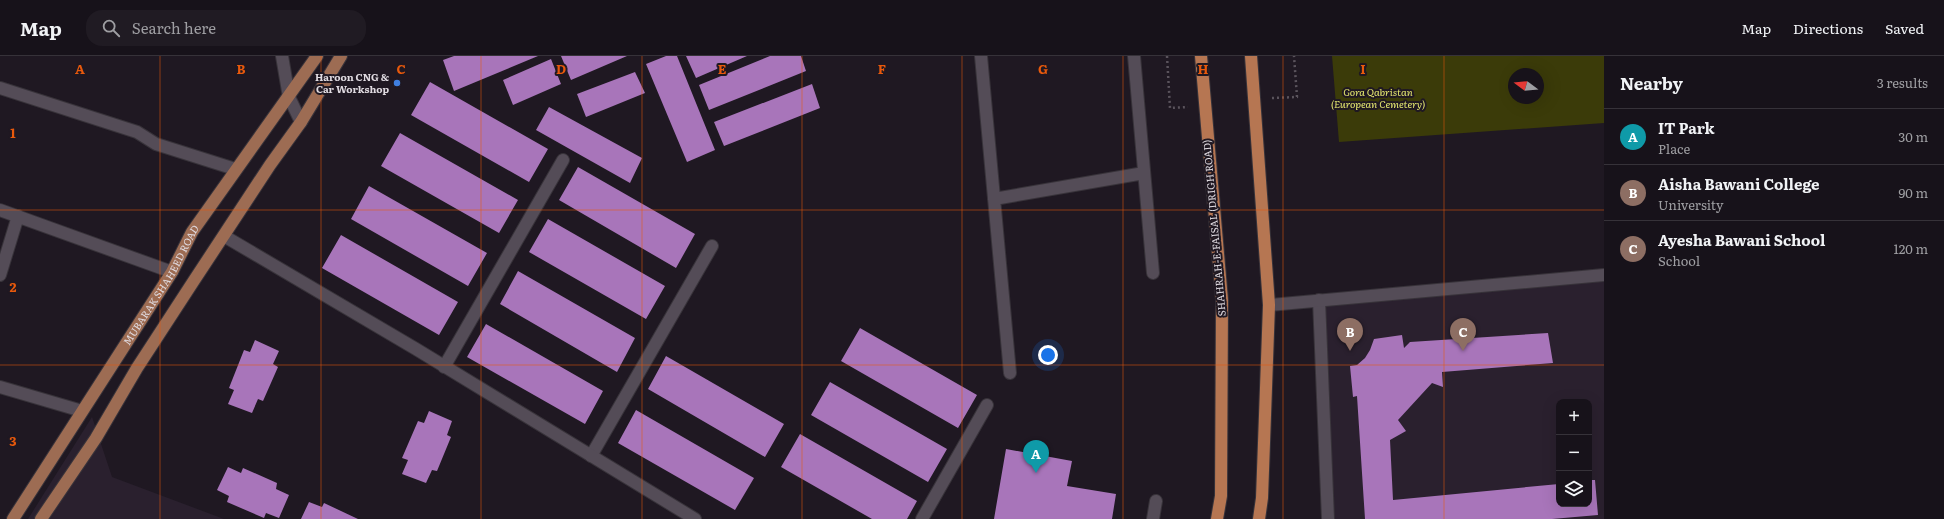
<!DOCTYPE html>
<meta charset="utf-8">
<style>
:root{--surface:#17121a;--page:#201b23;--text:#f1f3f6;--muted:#9e9ea2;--line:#363239;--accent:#fc8fc3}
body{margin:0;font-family:Literata,serif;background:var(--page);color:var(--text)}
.controls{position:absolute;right:12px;bottom:12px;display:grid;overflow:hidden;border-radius:8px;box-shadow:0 4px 16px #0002}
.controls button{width:36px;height:36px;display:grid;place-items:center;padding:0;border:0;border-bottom:1px solid var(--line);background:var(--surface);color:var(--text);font:20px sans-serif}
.compass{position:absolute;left:1508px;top:12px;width:36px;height:36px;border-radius:50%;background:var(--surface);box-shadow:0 4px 16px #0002;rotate:286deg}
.you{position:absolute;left:1048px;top:299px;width:14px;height:14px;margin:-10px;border:3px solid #fff;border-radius:50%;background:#1a73e8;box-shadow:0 0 0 6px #1a73e833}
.badge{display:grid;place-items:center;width:26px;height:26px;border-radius:50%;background:var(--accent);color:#fff;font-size:13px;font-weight:700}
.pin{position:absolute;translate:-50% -33px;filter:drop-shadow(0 1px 2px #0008)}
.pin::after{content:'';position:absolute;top:21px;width:14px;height:12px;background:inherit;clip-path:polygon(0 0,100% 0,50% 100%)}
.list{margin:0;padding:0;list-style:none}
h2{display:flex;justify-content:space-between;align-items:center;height:52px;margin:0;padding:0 16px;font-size:17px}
h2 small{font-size:13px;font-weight:400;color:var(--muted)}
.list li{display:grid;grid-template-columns:26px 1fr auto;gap:12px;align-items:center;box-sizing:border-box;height:56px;padding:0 16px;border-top:1px solid var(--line)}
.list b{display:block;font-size:15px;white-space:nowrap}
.list p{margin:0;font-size:13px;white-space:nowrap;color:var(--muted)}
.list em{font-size:13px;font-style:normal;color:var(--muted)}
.icon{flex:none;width:22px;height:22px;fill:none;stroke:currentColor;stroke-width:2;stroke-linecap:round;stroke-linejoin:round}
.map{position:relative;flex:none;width:1604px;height:463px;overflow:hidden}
header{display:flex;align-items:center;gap:24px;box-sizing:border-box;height:56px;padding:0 20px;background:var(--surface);border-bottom:1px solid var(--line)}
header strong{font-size:19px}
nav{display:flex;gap:22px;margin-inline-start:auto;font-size:14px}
.search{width:280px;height:36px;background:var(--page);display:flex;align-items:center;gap:10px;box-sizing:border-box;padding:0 14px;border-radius:16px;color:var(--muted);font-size:15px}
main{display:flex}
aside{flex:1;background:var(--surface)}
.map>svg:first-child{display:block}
</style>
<header>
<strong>Map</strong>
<div class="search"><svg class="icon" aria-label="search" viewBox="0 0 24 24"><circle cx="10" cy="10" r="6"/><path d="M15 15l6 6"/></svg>Search here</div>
<nav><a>Map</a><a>Directions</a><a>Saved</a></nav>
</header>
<main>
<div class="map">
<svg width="1604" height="463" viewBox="0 0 1604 463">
<rect width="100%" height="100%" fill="#1f1822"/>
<path fill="#2a202e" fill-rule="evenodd" d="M1604,219V463H1328L1319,244ZM1559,346H1589V448H1559Z
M92,361L112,421L224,463H28Z"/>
<path fill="#3b3b09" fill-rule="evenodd" d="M1332,0H1604V67L1339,86ZM1514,18H1538V42H1514Z"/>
<path fill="#a875ba" d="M454,0H538L454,35L443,4Z
M561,0H627L571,24Z
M666,0H677L715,94L687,106L646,8Z
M686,0H747L696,22Z
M770,0H801L806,15L709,54L699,29Z
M551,3L561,28L513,49L503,24Z
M635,16L645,37L586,61L577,38Z
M430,26L548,93L529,126L411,59Z
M812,28L820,52L724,90L714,66Z
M549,51L642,102L630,127L536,74Z
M400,77L518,144L499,177L381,110Z
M578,111L695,178L676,212L559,144Z
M369,130L487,197L468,230L351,163Z
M548,163L665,230L646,263L529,196Z
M341,179L458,246L439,279L322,212Z
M518,215L635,282L617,316L500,248Z
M486,268L603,335L585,368L467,301Z
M860,272L977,339L958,372L841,305Z
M1548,277L1553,307L1442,316L1443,331L1432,327L1398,364L1406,375L1390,384L1393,444L1559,428V448H1589V424H1595L1598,459L1552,463H1365L1357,340L1353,341L1350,310L1357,309L1365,302L1370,294L1374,283L1402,279L1404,292L1410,286Z
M255,284L279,295L273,308L278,311L263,345L258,343L252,357L228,348L234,334L229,332L244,294L250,296Z
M666,300L784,368L765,401L648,333Z
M830,326L947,393L928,426L811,359Z
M636,354L754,422L735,454L618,387Z
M429,355L452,365L447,379L451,381L437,415L432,414L426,427L402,418L408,404L402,402L418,365L424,367Z
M800,378L917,445L907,463H872L781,411Z
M1006,393L1072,405L1067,430L1116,438L1112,463H994Z
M228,411L241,417L243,412L277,427L276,433L289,439L279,462L266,457L264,462L227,446L229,440L217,434Z
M309,446L322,451L324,447L358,463H301Z"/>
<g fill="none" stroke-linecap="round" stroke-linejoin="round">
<g stroke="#38333a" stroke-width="14">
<path id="service" d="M981,0L1010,317
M1134,0L1153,217
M0,32L137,76L156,88L235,113
M994,143L1144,117
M0,154L172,216
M0,219L18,160
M1319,244L1328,463
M444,311L563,104
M0,331L82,355
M591,400L712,190
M922,463L987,349"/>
</g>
<g stroke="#38333a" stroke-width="14">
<path id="minor" d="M224,180L416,293L695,463
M1269,249L1604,219
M1153,463L1156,445"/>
</g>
<g stroke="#38333a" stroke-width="14">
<path id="tertiary" d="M282,0L289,41L301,66"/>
</g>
<g stroke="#38333a" stroke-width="14">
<g id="primary">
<path id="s1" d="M13,463L172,216L192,176L317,0"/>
<path d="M41,463L96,382L137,312L193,226L270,109L301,66L341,0"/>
</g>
</g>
<g stroke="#38333a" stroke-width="14">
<path id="trunk" d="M1201,0L1222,244L1221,440L1217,463
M1251,0L1269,249L1262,442L1259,463"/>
</g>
<path stroke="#5a535c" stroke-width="2.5" stroke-dasharray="2 3" stroke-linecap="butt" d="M1167,0L1170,52L1188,51
M1272,42L1297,41L1294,0"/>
<use href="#service" stroke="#544c57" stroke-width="12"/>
<use href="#minor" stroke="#544c57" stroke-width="12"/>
<use href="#tertiary" stroke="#544c57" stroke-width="12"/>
<use href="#primary" stroke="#9d6c53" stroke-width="12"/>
<use href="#trunk" stroke="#b67652" stroke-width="12"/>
</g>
<path fill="none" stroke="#e8590c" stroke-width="1" stroke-opacity="0.55" d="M160,0V463M321,0V463M481,0V463M642,0V463M802,0V463M962,0V463M1123,0V463M1283,0V463M1444,0V463M0,154H1604M0,309H1604"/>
<circle fill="#3f7fe0" stroke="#1f1822" stroke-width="1.5" cx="397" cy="27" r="4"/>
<g text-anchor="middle" stroke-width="4" stroke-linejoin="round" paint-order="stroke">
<g font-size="10" font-weight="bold" fill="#e0dbe1" stroke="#1f1822" text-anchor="end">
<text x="389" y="25">Haroon CNG &amp;<tspan x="389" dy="12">Car Workshop</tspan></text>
</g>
<g font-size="10" font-style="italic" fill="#e5e86f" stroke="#1f1822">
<text x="1378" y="40">Gora Qabristan<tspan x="1378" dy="12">(European Cemetery)</tspan></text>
</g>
<g font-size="10" fill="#e0dbe1" stroke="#1f1822">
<text transform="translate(1214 172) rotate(-95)" y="4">SHAHRAH-E-FAISAL (DRIGH ROAD)</text>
<text dy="4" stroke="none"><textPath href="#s1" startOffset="277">MUBARAK SHAHEED ROAD</textPath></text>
</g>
</g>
<g font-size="13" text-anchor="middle" font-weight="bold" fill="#e8590c" stroke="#1f1822" stroke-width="4" stroke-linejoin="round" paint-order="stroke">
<text x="80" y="18">A</text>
<text x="241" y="18">B</text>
<text x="401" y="18">C</text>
<text x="561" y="18">D</text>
<text x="722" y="18">E</text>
<text x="882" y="18">F</text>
<text x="1043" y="18">G</text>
<text x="1203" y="18">H</text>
<text x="1363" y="18">I</text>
<text x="13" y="82">1</text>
<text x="13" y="236">2</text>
<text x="13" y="390">3</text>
</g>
</svg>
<div class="controls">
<button>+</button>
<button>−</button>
<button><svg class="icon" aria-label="layers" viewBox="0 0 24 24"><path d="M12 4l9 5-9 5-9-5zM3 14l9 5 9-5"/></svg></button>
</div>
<svg class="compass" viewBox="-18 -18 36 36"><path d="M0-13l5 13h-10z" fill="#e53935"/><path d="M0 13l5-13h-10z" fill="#9e9ea2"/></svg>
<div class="you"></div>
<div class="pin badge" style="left:1036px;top:417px;background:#0f9aa8">A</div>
<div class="pin badge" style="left:1350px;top:295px;background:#8d6e63">B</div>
<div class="pin badge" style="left:1463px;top:295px;background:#8d6e63">C</div>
</div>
<aside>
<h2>Nearby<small>3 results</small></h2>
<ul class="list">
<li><span class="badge" style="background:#0f9aa8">A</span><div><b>IT Park</b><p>Place</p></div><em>30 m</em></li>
<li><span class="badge" style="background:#8d6e63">B</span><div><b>Aisha Bawani College</b><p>University</p></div><em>90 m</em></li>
<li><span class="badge" style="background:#8d6e63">C</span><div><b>Ayesha Bawani School</b><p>School</p></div><em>120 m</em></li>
</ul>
</aside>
</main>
